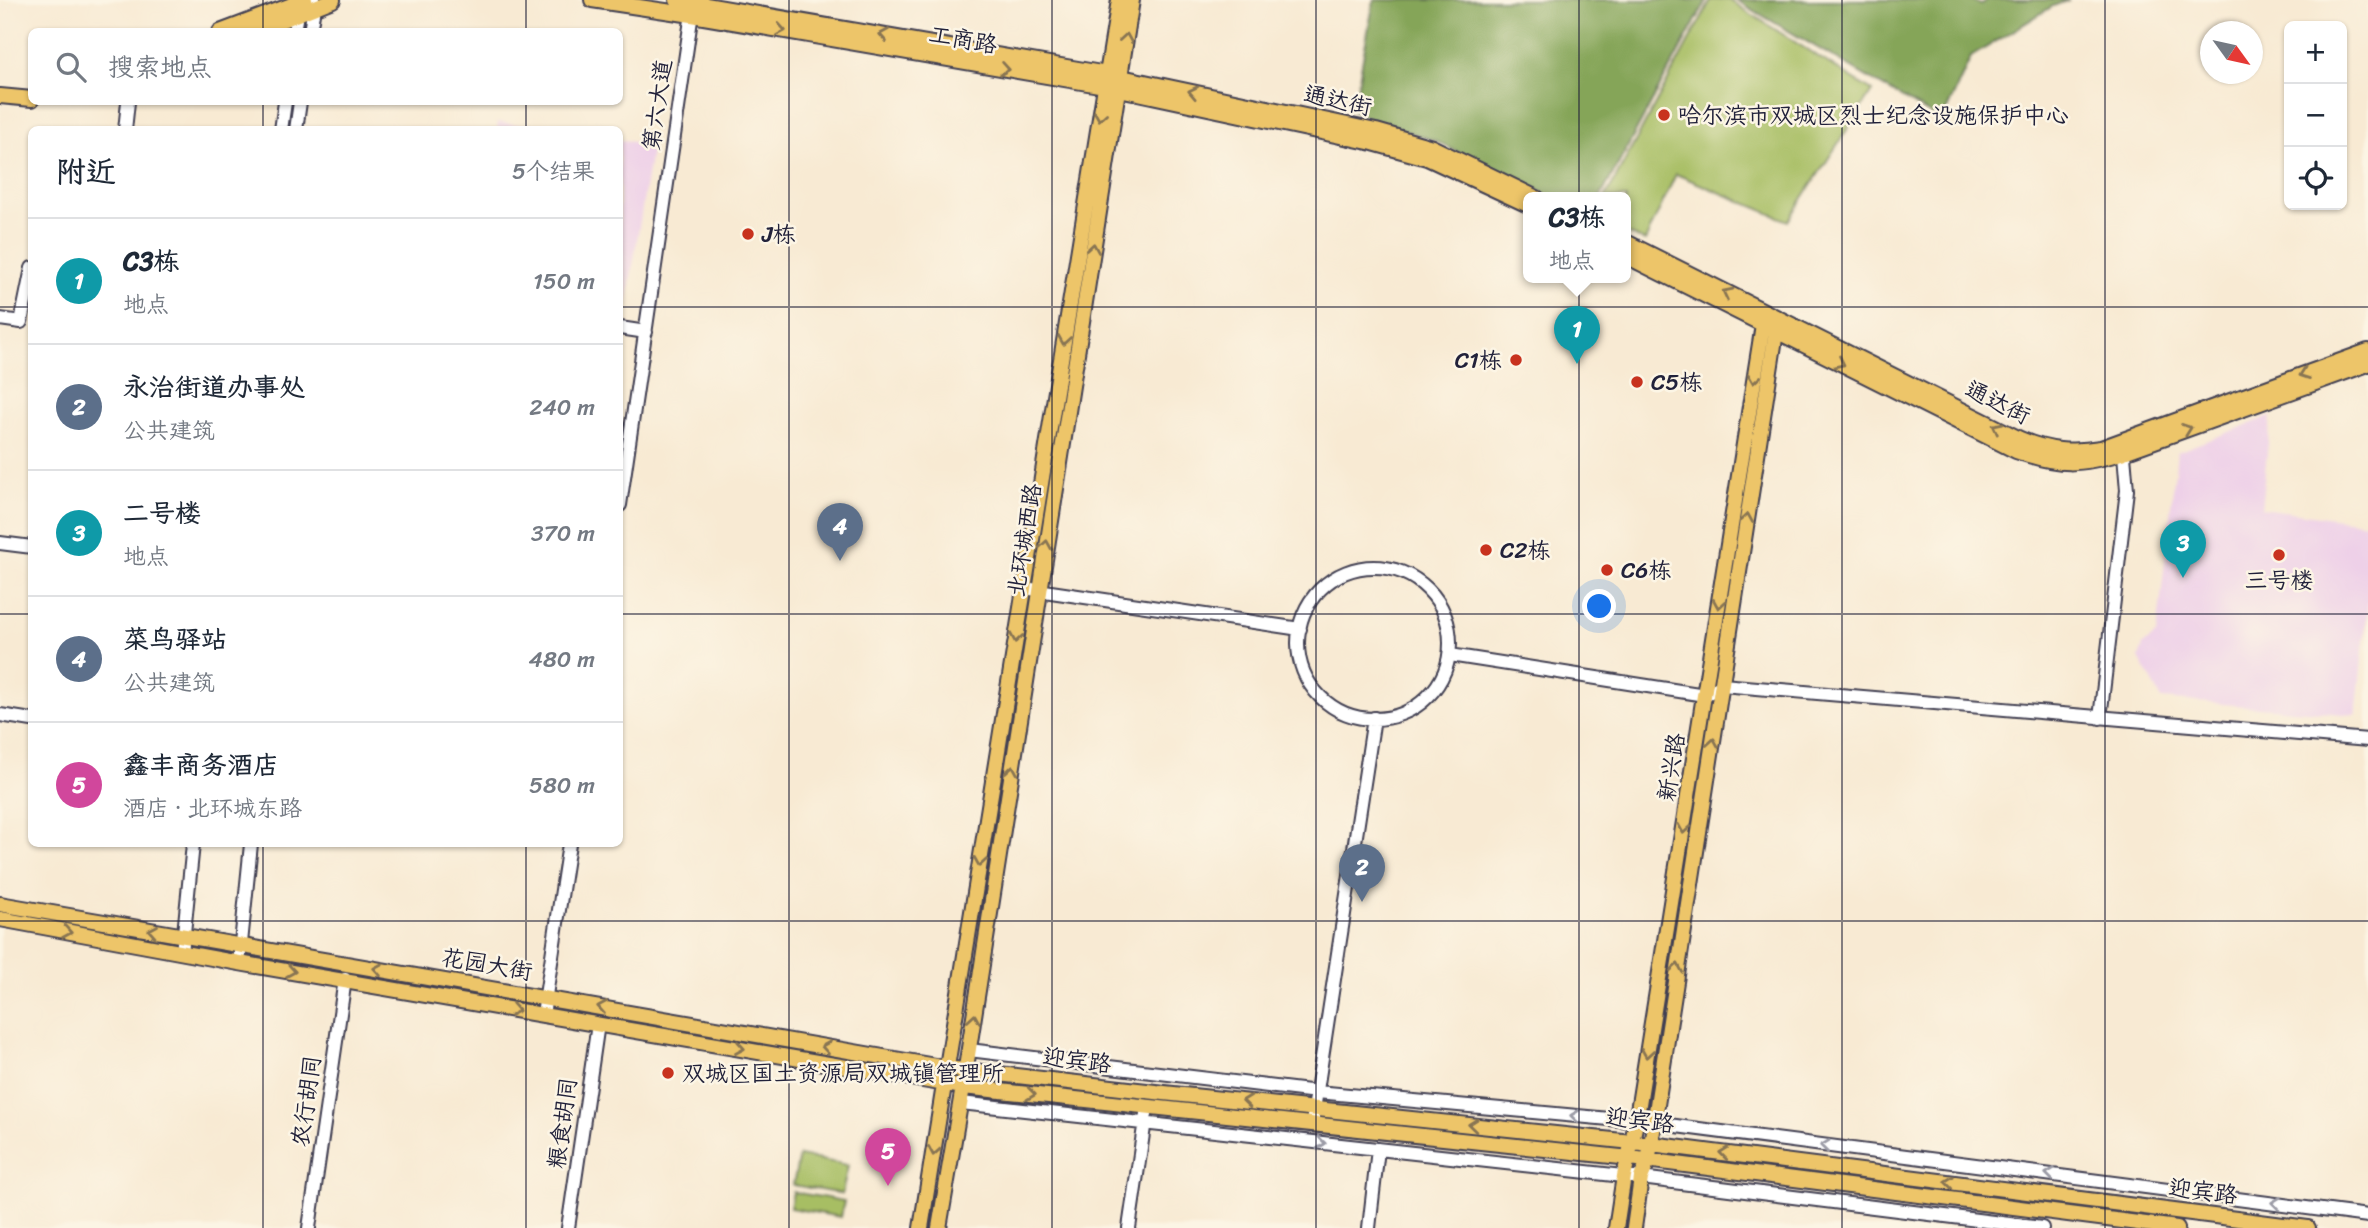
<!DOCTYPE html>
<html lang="zh">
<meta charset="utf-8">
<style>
:root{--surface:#fff;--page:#f2f2f3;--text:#1f2937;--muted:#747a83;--line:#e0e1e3;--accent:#db2777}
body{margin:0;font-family:Sriracha,"LXGW WenKai TC",sans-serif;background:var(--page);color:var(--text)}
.controls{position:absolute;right:21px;top:21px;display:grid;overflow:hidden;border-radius:10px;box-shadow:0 2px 5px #0004}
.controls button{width:63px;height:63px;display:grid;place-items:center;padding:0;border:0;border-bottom:2px solid var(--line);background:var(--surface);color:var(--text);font:35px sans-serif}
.compass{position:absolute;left:2200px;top:21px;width:63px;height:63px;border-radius:50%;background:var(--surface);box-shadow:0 2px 5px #0004;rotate:123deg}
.you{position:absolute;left:1600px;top:607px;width:24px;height:24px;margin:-18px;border:5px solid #fff;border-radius:50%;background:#1a73e8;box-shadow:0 0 0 10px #1a73e833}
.badge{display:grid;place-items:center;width:46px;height:46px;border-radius:50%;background:var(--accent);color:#fff;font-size:23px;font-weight:700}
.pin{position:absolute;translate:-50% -58px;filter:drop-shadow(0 2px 4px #0008)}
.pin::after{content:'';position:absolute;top:37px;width:24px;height:21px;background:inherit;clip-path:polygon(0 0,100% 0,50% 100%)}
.popup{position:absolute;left:1523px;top:192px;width:108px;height:91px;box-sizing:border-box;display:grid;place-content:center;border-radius:10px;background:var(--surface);filter:drop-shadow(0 2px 5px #0005);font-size:23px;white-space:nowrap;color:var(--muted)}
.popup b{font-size:26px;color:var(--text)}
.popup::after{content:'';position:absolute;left:50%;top:100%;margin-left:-14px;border:14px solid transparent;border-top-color:var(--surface)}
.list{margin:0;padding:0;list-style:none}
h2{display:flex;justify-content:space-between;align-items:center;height:91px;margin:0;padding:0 28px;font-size:30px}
h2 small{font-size:23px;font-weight:400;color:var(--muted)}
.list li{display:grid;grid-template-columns:46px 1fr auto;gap:21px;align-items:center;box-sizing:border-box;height:126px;padding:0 28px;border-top:2px solid var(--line)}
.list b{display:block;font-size:26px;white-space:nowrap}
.list p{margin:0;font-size:23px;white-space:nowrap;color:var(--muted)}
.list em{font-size:23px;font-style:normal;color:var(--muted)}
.icon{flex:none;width:38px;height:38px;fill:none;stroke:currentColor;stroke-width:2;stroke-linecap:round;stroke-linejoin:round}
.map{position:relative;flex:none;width:2368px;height:1228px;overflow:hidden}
.search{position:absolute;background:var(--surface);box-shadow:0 2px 5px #0004;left:28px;top:28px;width:595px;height:77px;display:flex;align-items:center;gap:18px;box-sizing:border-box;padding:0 24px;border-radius:10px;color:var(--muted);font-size:26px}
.panel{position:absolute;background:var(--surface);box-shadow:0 2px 5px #0004;left:28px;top:126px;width:595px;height:721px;border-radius:10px}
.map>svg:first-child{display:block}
</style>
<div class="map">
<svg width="2368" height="1228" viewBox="0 0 2368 1228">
<rect width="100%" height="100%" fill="#fcf5e5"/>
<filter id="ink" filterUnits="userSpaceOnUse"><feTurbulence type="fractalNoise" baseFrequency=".0143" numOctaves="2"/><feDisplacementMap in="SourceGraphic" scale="14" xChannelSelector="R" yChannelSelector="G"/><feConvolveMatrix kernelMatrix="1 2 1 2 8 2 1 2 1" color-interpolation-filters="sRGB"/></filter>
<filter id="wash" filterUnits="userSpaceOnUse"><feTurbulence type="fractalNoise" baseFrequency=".00686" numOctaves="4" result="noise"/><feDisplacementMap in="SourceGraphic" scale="28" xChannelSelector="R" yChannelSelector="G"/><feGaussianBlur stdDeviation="1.57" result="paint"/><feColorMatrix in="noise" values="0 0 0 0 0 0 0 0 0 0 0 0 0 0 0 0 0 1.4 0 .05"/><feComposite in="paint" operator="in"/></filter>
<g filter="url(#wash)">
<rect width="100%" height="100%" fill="#f8ead3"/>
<path fill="#eed0e8" d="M498,122L514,124L549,129H497Z
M620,140L652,145L626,309L620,308Z
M2271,416L2261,508L2368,523V605L2356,715L2162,699L2139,658L2143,645L2157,634L2177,452Z"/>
<path fill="#a7be63" stroke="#64704f" stroke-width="2" d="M1711,0H1729L1872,91L1788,221L1676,174L1645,241L1626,233V198H1605Z
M799,1156L848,1165L842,1194L793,1185Z
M793,1192L844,1201L841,1217L790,1208Z"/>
<path fill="#85a559" stroke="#54644a" stroke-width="2" d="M1374,0H1707L1600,198H1553L1433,140L1369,119L1353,110Z
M1736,0H1972L1981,5L1989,0H2069L2053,6L1971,57L1942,121Z"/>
</g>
<g filter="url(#ink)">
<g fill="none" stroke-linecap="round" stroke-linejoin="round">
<g stroke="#424052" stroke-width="16">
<path id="minor" d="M294,32L298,7
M310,32L315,1
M125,130L128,102
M281,130L285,102
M296,130L300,102
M0,319L21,322L32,268
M620,328L646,332
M620,505L693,6
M0,543L32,547
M1298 643a76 76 0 1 1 152 0a76 76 0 1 1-152 0Z
M1024,588L1300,629
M1450,655L1705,695L1722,685L2368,740
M0,715L32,720
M2100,718L2127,490L2123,443
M182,953L193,844
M239,963L251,844
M543,1015L569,844
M969,1050L1317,1092L1653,1123L2368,1216
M961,1103L1641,1178L2042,1228
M1312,1123L1374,718
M309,1228L345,979
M568,1228L598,1024
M1129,1228L1147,1107
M1369,1228L1378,1149"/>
</g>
<g stroke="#424052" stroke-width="18">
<path id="major" d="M592,0L692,15L1105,86L1373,143L1427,158L1528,205
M677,0L1107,74L1376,131L1432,147L1537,198
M220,32L305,0
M252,32L333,0
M0,96L32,99
M1626,242L2020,439C2048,451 2071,453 2101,448L2368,351
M1626,256L2016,451C2060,466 2079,466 2124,452L2368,364
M0,904L947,1068L1164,1093L1651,1144L2308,1228
M0,919L239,963L963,1087L1630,1158L2177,1228
M921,1228L1119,0
M939,1228L963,1087L1132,0
M1616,1228L1624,1176L1636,1123L1765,312
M1634,1228L1641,1178L1648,1161L1651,1144L1778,319"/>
</g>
<use href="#minor" stroke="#fff" stroke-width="12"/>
<use href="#major" stroke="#edc569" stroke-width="14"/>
</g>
<defs><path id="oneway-chevron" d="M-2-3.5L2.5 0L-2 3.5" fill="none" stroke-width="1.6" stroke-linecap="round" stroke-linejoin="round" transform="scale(1.75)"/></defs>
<g stroke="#887452">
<use href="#oneway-chevron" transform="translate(781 30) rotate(10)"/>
<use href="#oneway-chevron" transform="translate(884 35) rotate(-170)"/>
<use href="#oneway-chevron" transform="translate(1126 38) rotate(-81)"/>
<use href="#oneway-chevron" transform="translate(1005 69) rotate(10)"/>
<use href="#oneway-chevron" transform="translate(1193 92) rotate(-168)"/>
<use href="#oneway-chevron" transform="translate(1100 116) rotate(99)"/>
<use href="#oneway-chevron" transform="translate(1093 248) rotate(-81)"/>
<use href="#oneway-chevron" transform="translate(1727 293) rotate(-153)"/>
<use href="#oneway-chevron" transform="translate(1064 340) rotate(99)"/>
<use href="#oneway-chevron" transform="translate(1840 363) rotate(26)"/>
<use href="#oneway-chevron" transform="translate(2304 374) rotate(160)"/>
<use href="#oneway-chevron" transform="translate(1754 379) rotate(99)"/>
<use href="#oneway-chevron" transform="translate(1997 427) rotate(-153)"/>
<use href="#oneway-chevron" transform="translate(2187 429) rotate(-20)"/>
<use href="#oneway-chevron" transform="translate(1747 518) rotate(-81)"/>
<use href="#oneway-chevron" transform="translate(1046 545) rotate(-81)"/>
<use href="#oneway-chevron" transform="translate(1719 604) rotate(99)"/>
<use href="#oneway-chevron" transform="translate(1016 638) rotate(99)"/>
<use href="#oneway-chevron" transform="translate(1713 743) rotate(-81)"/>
<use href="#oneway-chevron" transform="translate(1012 770) rotate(-81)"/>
<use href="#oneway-chevron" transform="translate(1684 829) rotate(99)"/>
<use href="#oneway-chevron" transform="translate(980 862) rotate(99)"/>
<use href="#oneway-chevron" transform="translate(153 931) rotate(-170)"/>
<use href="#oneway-chevron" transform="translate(67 932) rotate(10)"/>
<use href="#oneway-chevron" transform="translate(1677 968) rotate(-81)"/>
<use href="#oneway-chevron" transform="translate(378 969) rotate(-170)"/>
<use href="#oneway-chevron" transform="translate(291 971) rotate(9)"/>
<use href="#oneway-chevron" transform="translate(602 1007) rotate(-170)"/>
<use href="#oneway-chevron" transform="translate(515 1010) rotate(10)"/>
<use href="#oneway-chevron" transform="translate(974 1019) rotate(-81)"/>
<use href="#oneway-chevron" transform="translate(826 1047) rotate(-170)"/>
<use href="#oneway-chevron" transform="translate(740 1048) rotate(10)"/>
<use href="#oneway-chevron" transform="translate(1647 1053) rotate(99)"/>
<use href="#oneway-chevron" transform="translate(1031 1094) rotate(6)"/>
<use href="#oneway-chevron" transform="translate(1247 1101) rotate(-174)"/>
<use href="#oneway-chevron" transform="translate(1473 1125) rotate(-174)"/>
<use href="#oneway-chevron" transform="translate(934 1151) rotate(100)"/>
<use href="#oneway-chevron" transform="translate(1724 1153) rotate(-173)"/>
<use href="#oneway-chevron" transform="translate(1949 1182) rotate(-173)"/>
</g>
<g stroke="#9c9ca7">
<use href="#oneway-chevron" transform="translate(1575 1116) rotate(-174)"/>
<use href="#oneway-chevron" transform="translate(1321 1143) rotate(6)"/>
<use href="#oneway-chevron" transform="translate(1825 1146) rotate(-173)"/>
<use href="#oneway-chevron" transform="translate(2050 1174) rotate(-173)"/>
<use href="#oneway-chevron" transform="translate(2276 1203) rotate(-173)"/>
</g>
</g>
<path fill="none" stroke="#22223b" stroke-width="2" stroke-opacity="0.55" d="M263,0V32M526,0V32M789,0V1228M1052,0V1228M1316,0V1228M1579,0V1228M1842,0V1228M2105,0V1228M263,102V130M526,102V130M0,307H32M620,307H2368M0,614H32M620,614H2368M263,844V1228M526,844V1228M0,921H2368"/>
<g fill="#c8321e" stroke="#fcf5e5" stroke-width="2.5">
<circle cx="1664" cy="115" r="7"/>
<circle cx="748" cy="234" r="7"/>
<circle cx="1516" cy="360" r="7"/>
<circle cx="1637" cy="382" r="7"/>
<circle cx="1486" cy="550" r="7"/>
<circle cx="2279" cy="555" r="7"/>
<circle cx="1607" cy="570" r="7"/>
<circle cx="668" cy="1073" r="7"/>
</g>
<g text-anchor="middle" stroke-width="5" stroke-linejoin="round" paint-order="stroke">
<g font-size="23" fill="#22223b" stroke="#fcf5e5">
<text transform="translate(963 39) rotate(10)" y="8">工商路</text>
<text transform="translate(1338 100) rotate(12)" y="8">通达街</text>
<text transform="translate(657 105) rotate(-82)" y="8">第六大道</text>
<text transform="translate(1998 402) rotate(26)" y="8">通达街</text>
<text transform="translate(1024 540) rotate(-81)" y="8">北环城西路</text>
<text transform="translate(1671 767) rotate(-81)" y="8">新兴路</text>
<text transform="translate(487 964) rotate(10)" y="8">花园大街</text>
<text transform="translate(1077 1060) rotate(7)" y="8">迎宾路</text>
<text transform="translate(306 1101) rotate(-82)" y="8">农行胡同</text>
<text transform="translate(1640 1120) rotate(7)" y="8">迎宾路</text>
<text transform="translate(562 1123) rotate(-82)" y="8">粮食胡同</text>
<text transform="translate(2203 1191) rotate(7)" y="8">迎宾路</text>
</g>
<g font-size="23" fill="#22223b" stroke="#fcf5e5" text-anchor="start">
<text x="1678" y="123">哈尔滨市双城区烈士纪念设施保护中心</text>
<text x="762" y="242">J栋</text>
<text x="1502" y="368" text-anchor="end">C1栋</text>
<text x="1651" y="390">C5栋</text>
<text x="1500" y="558">C2栋</text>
<text x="1621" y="578">C6栋</text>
<text x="2279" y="588" text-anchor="middle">三号楼</text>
<text x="682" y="1081">双城区国土资源局双城镇管理所</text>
</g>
</g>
</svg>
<div class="controls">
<button>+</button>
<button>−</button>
<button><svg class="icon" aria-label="locate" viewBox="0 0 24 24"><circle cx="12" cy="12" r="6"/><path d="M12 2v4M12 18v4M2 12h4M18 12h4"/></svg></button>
</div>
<svg class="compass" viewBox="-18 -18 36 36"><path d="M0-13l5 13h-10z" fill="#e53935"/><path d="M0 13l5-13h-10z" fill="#747a83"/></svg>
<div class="you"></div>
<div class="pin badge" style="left:1577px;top:364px;background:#0f9aa8">1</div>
<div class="popup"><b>C3栋</b>地点</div>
<div class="pin badge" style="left:1362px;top:902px;background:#5c6f8a">2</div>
<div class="pin badge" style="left:2183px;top:578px;background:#0f9aa8">3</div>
<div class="pin badge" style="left:840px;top:561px;background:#5c6f8a">4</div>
<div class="pin badge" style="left:888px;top:1186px;background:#d1479c">5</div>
<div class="search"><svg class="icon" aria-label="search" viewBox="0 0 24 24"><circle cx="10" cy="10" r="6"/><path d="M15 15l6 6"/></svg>搜索地点</div>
<section class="panel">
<h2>附近<small>5个结果</small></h2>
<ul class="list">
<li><span class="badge" style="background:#0f9aa8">1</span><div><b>C3栋</b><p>地点</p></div><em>150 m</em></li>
<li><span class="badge" style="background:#5c6f8a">2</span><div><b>永治街道办事处</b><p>公共建筑</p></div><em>240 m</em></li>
<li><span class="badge" style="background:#0f9aa8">3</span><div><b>二号楼</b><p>地点</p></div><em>370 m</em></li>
<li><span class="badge" style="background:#5c6f8a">4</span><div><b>菜鸟驿站</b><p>公共建筑</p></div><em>480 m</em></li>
<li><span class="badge" style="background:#d1479c">5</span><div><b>鑫丰商务酒店</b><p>酒店 · 北环城东路</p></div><em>580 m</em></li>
</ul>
</section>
</div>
